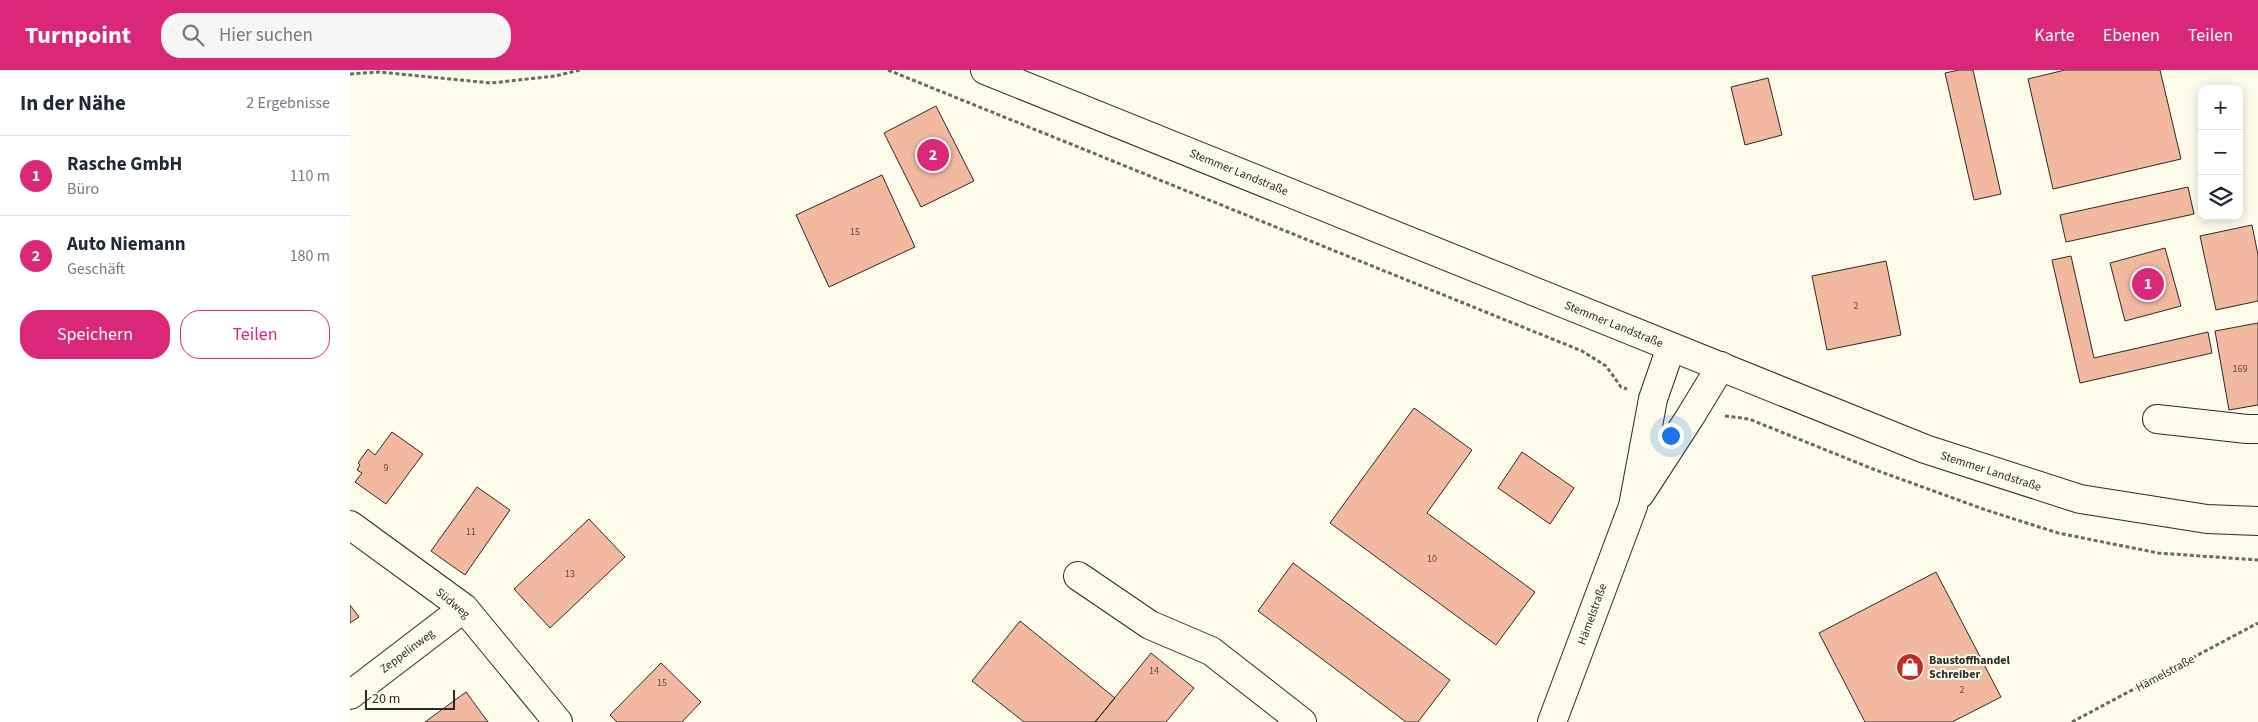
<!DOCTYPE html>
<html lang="de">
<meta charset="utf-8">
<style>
:root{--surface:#fff;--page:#f6f6f7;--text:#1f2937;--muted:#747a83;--line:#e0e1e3;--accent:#db2777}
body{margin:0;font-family:"Source Sans 3",sans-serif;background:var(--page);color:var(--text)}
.controls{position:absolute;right:15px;top:15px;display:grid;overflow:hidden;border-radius:10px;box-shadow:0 2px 12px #0003}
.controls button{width:45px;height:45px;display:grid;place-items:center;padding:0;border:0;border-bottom:1px solid var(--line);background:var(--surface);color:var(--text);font:25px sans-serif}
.scale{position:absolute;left:15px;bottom:12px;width:90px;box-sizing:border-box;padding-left:5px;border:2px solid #2b2b2b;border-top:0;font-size:14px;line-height:18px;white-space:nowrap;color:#2b2b2b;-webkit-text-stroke:4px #fdfbea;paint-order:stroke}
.you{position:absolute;left:1320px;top:365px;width:18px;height:18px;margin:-12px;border:4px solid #fff;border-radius:50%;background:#1a73e8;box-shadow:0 0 0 8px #1a73e833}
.badge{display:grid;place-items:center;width:32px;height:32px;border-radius:50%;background:var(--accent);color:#fff;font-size:16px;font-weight:700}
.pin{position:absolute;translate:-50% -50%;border:2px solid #fff;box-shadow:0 1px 5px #0006}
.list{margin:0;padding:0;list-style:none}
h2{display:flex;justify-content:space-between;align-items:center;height:65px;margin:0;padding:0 20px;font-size:21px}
h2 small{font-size:16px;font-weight:400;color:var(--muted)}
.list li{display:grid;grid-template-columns:32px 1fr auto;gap:15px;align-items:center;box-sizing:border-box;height:80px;padding:0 20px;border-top:1px solid var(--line)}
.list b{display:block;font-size:19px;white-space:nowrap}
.list p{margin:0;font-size:16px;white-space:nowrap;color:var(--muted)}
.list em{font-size:16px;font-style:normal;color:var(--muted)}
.actions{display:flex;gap:10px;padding:15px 20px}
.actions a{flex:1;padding:11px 0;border:1px solid var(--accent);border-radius:20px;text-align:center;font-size:18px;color:var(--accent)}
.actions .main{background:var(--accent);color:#fff}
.icon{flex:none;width:28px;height:28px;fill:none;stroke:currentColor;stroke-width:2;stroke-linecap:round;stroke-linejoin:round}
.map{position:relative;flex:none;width:1908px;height:652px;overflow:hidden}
header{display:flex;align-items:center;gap:30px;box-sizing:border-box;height:70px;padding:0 25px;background:var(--accent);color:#fff}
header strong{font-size:24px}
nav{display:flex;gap:28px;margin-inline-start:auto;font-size:18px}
.search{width:350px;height:45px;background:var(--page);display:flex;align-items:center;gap:12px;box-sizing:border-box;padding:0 18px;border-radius:20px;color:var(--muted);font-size:19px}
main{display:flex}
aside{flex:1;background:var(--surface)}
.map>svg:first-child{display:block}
</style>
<header>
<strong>Turnpoint</strong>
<div class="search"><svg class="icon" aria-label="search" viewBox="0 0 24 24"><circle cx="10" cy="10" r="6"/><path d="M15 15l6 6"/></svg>Hier suchen</div>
<nav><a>Karte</a><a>Ebenen</a><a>Teilen</a></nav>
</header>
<main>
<aside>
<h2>In der Nähe<small>2 Ergebnisse</small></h2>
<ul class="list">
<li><span class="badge">1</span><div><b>Rasche GmbH</b><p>Büro</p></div><em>110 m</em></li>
<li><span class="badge">2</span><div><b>Auto Niemann</b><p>Geschäft</p></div><em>180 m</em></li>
</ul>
<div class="actions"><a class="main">Speichern</a><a>Teilen</a></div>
</aside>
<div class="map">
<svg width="1908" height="652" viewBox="0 0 1908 652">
<rect width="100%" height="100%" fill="#fdfbea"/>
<path fill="#f2b8a0" stroke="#2b2b2b" d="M1609,0H1623L1651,124L1624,130L1595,3Z
M1715,0H1810L1831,89L1703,119L1678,9Z
M1418,8L1432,65L1395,75L1381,17Z
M586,36L624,111L571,137L534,63Z
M532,105L565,177L479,217L446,145Z
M1838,117L1844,144L1716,172L1710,145Z
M1902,155L1908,185V231L1866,240L1850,166Z
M1815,178L1831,236L1775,251L1760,193Z
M1721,186L1744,288L1858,262L1862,283L1730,313L1702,190Z
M1536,191L1551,265L1477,280L1462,206Z
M1908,253V335L1879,340L1865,261Z
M1064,338L1122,380L1077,443L1185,522L1146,575L980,453Z
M42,362L73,384L36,434L5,412L12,403L7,400L10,395L8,393L18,379L25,385Z
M1172,382L1224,418L1200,454L1148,418Z
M127,417L160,440L115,505L81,481Z
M239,449L275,487L200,558L164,519Z
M943,493L1100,610L1068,652H1056L908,541Z
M1586,502L1651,627L1602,652H1515L1469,563Z
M0,535L9,547L0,553Z
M670,551L765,628L745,652H674L622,611Z
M801,583L844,618L816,652H745Z
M311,593L351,632L332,652H267L260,645Z
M116,622L138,652H75Z"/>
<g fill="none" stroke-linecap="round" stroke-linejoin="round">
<g stroke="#2b2b2b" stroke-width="30">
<path id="minor" d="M1807,349L1897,359H1908
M1290,424L1340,347L1371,296
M0,455L114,538L208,652
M728,506L800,555L861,581L952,652
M0,625L114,538
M1202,652L1283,436L1303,329L1321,277"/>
</g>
<g stroke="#2b2b2b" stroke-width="30">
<path id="major" d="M635,0L1575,379L1730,429L1857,449L1908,451"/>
</g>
<path stroke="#6a6964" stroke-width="3" stroke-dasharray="4 2.5" stroke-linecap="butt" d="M538,0L1232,281L1256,296L1271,317L1277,319
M0,4L29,2L141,13L205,6L230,0
M1375,346L1399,349L1523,399L1636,440L1708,463L1808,483L1908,490
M1722,652L1908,553"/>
<use href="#minor" stroke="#fdfbea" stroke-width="28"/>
<use href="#major" stroke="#fdfbea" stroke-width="28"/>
</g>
<defs>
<g id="shop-disc" transform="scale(1.4375)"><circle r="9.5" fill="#c62828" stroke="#fdfbea"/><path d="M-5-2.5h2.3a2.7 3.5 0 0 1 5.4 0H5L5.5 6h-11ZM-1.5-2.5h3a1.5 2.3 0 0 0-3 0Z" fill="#fff"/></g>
</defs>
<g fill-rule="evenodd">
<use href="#shop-disc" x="1560" y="597"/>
</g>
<g text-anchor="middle" stroke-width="4" stroke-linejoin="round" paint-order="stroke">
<g font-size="10" fill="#5d4e48">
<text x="505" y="165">15</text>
<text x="1506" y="239">2</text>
<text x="1890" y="302">169</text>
<text x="36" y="401">9</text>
<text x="121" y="465">11</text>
<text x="1082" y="492">10</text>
<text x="220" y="507">13</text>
<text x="804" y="604">14</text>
<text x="312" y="616">15</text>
<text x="1612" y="623">2</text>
</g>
<g font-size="12" fill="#2b2b2b" stroke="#fdfbea">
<text transform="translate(889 102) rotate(22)" y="4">Stemmer Landstraße</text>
<text transform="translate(1264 254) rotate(22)" y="4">Stemmer Landstraße</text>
<text transform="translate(1641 401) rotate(18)" y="4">Stemmer Landstraße</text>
<text transform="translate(103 533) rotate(40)" y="4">Südweg</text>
<text transform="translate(1242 544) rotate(-70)" y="4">Hämelstraße</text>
<text transform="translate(57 581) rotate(-37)" y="4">Zeppelinweg</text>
<text transform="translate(1815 603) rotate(-28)" y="4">Hämelstraße</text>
</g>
<g font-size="12" font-weight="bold" fill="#2b2b2b" stroke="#fdfbea" text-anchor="start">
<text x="1579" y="594">Baustoffhandel<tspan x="1579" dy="14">Schreiber</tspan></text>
</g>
</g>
</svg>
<div class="controls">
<button>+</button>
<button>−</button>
<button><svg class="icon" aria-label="layers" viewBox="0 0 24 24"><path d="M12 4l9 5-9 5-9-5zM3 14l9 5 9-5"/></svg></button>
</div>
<div class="scale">20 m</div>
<div class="you"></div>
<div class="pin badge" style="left:1798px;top:214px">1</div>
<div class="pin badge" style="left:583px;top:85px">2</div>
</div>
</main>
